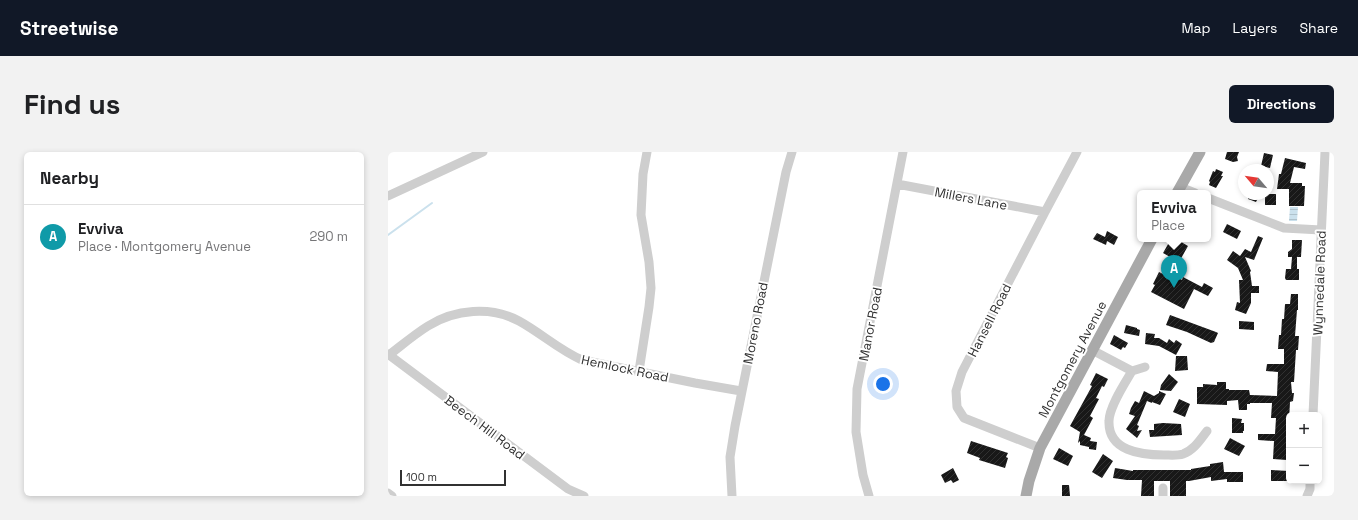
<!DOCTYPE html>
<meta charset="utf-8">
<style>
:root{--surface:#fff;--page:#f2f2f2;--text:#202124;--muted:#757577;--line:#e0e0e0;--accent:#111827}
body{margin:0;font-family:"Space Grotesk",sans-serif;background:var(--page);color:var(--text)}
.controls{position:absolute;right:12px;bottom:12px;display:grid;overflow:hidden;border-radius:6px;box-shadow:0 2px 6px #0003}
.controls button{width:36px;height:36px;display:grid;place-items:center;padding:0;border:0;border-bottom:1px solid var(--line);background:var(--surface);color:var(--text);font:20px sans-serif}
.compass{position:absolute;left:850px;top:12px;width:36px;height:36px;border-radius:50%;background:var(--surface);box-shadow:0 2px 6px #0003;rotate:299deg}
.scale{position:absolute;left:12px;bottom:10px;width:106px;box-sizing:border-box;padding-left:4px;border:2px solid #313131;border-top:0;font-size:11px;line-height:14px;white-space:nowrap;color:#313131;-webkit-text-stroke:3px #fff;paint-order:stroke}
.you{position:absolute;left:495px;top:232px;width:14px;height:14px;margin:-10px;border:3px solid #fff;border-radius:50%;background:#1a73e8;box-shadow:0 0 0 6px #1a73e833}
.badge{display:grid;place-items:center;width:26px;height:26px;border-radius:50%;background:var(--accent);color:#fff;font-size:13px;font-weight:700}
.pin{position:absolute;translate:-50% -33px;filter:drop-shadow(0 1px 2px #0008)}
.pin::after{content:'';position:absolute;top:21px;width:14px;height:12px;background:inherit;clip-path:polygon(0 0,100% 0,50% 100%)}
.popup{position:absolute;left:749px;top:38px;width:74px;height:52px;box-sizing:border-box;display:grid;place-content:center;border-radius:6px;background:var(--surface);filter:drop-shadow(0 1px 3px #0005);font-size:13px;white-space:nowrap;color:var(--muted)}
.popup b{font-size:15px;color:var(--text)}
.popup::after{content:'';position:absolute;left:50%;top:100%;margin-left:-8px;border:8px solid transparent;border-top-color:var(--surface)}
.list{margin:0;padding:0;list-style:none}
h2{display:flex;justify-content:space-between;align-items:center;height:52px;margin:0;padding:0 16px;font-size:17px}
h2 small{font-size:13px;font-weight:400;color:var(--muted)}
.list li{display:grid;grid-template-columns:26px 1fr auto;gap:12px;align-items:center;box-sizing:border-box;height:64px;padding:0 16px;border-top:1px solid var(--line)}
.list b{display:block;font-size:15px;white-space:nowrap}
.list p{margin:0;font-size:13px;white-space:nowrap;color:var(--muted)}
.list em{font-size:13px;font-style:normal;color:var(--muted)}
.map{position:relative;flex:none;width:946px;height:344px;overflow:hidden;border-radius:6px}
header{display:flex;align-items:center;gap:24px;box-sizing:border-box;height:56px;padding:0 20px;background:var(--accent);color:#fff}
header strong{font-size:19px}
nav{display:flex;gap:22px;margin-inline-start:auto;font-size:14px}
.intro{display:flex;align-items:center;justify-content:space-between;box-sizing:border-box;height:96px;padding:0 24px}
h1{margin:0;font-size:28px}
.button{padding:10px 18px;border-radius:6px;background:var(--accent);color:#fff;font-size:14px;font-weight:700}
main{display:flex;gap:24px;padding:0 24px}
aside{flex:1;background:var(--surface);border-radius:6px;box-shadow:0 2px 6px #0003}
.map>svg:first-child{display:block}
</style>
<header>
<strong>Streetwise</strong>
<nav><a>Map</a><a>Layers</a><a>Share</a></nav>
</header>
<div class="intro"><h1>Find us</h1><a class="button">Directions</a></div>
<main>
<aside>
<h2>Nearby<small></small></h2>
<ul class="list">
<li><span class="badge" style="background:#0f9aa8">A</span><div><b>Evviva</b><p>Place · Montgomery Avenue</p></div><em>290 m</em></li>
</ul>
</aside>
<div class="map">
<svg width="946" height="344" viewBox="0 0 946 344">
<defs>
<pattern id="water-rules" width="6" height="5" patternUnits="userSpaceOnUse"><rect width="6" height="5" fill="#cbe1ed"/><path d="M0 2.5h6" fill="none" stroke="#afc2cc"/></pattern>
<pattern id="building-hatch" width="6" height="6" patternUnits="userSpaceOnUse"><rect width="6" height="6" fill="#181818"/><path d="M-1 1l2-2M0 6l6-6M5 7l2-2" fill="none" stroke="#313131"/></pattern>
</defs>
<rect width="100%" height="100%" fill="#fff"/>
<path fill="url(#water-rules)" d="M902,55H910L909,69H901Z"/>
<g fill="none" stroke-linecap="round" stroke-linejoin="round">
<path stroke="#cbe1ed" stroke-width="2" d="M0,83L44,51"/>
</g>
<path fill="url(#building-hatch)" d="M839,0H851L849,5L850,9L845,10L837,7Z
M876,1L885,3L882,16L873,14Z
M897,6L918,11L917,17L906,15L902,31H914V34H917L916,54H901V37H889L891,22H893Z
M828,17L835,20L833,24H835L828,36L821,33L822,30L821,29L825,19L827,20Z
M862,42H872L868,50L860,47Z
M877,42H888V53H877Z
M839,72L853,79L849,87L835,80Z
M719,79L730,85L726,93L719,89L718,93L705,87L709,81L717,85Z
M870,84L875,86L866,108L857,105L863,119L862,120L864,134H871V141H863V151L858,162L847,158L849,150L852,151L851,128H855L850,116L839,108L845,99L852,104L857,97L863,100Z
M783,87H788L800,94L791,110L775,101Z
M904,88H914L913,105H909V117H911V128H898L897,126L898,117H903L904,105H900V100L904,97Z
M777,119L794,128L795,125L814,135L816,131L825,136L820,144L806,137L796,157L763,140L767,133L765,132L771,120L775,122Z
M903,142H910V158H909L907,184H911L910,198H908L906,230H903L904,241H906L905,249L902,250L899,308L885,307L886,289L870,288V282H887L888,266H883L884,251H862V252H859V258H851L850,248L839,249V253L809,252V235H815V232L829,233V230H838V237H841V238H861L862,243L889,244L890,220L878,219L879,212H896V197H890L891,183H893L894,167H896L897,152H902Z
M782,163L828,180L830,181L826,190L823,191L799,180L778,173Z
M851,169L866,170V178L851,177Z
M738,173L749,176V177L752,178L751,184L736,181Z
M758,181L767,182L766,186H771L779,191L781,187L786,191L788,188L794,192L788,203L771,194L757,192Z
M726,183L740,191L737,196L735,195L733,198L722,192Z
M788,204H799L800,218L787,219Z
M708,221L720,227L716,235L714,234L708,246L711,247L702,264L705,266L696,283L703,286L702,289L709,290L708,298L701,297V295L692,293V289L690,291L692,280L682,274L704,234L702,233Z
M781,222L790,230L783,239L772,238L773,233Z
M756,239L766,244L771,241V239L778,242L772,253L764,250V251L759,249L749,273L751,274L749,279L754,278L749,286L738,277L747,264L741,262L743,256L747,249L751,251Z
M791,247L802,252L797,265L785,260Z
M844,266L854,267L853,271H856V279H855V281H844Z
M775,271L793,272L794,283L762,285L761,278H766V272Z
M842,286L857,294L851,304L836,297Z
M583,289L620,301L618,305L620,306L617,316L591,308L592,306L579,301Z
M671,296L685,304L680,314L665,307Z
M715,302L725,309L714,326L704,320Z
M835,310L836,320H855V330H839V327L823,329V325L801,329H798V344H782V329H766V344H753L754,328H739L725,326L727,316L745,319V318H803V317L822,314V312Z
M565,316L571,328L565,331L563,328L557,331L553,323Z
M883,318L901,319V329H883Z
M674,333H681L682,344H674Z"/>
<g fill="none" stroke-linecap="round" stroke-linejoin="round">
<path stroke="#cecece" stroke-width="9" d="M509,32L657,60
M792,35L807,41
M0,44L95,0
M820,46L896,76L933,78
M704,198L744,219C737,231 721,255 721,269C720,299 753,303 776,303C782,303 789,304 795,302C806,298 812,288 819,279
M0,202L180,337L196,344
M1,203C14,193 27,182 40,174C67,157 103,154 131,169C153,181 171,198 194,208L307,231L353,239
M251,219L261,155L263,136L261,110L253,63L255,22L259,0
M744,219L757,215
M925,263L937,0
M652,296L576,266L569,255L568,239L574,220L657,60L689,0
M0,341L4,344
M344,344L342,305L347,274L398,20L404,0
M481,344L475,323L468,280L469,237L515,0
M775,344V336
M919,344L922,337V329"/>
<path stroke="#a9a9a9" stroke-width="11" d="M789,41L812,0
M638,344L641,329L652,296L764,87"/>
</g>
<g text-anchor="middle" stroke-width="4" stroke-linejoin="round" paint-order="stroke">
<g font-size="13" fill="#313131" stroke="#fff">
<text transform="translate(583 46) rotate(11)" y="5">Millers Lane</text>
<text transform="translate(931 131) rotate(-88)" y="5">Wynnedale Road</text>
<text transform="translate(601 168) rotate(-63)" y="5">Hansell Road</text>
<text transform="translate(367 171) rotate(-79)" y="5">Moreno Road</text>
<text transform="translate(482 172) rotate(-79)" y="5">Manor Road</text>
<text transform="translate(684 207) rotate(-62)" y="5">Montgomery Avenue</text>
<text transform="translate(237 216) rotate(12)" y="5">Hemlock Road</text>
<text transform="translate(97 275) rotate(37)" y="5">Beech Hill Road</text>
</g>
</g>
</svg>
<div class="controls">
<button>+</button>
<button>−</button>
</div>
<svg class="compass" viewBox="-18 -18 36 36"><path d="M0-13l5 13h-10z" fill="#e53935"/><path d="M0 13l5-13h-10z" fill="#757577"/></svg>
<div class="scale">100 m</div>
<div class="you"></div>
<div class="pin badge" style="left:786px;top:136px;background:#0f9aa8">A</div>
<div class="popup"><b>Evviva</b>Place</div>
</div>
</main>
